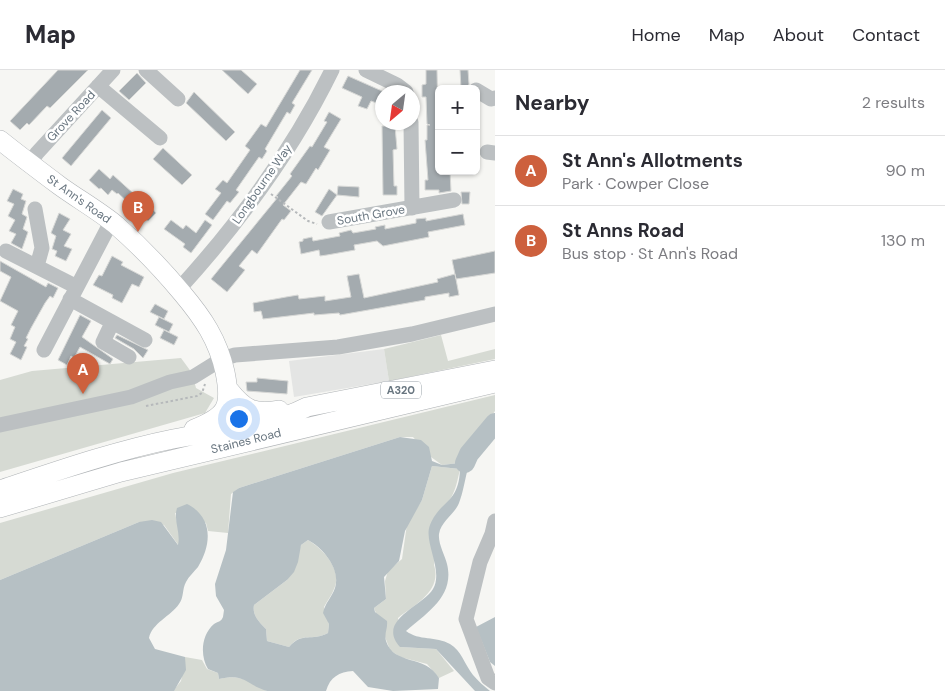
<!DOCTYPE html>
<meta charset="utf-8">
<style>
:root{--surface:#fff;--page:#f7f7f7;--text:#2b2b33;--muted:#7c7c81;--line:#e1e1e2;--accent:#cd603d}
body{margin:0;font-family:"DM Sans",sans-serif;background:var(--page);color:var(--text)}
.controls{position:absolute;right:15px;top:15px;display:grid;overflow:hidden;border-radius:8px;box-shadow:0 1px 4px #0004}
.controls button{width:45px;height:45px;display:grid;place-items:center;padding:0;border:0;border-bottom:1px solid var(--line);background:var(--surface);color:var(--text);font:25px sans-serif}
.compass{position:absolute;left:375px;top:15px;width:45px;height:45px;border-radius:50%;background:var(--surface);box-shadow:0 1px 4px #0004;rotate:209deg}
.you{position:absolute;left:238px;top:348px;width:18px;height:18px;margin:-12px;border:4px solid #fff;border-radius:50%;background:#1a73e8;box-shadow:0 0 0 8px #1a73e833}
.badge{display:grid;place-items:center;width:32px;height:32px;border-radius:50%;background:var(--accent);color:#fff;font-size:16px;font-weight:700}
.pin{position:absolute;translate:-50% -41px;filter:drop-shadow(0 1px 2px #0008)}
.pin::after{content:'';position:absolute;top:26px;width:18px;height:15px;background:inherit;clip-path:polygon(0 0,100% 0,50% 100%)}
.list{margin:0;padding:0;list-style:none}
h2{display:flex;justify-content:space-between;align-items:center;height:65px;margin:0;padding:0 20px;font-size:21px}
h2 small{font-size:16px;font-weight:400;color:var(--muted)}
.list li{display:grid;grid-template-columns:32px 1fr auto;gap:15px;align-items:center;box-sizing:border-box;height:70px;padding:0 20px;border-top:1px solid var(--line)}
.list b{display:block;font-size:19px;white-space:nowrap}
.list p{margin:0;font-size:16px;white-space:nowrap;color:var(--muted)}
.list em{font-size:16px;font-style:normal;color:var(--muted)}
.map{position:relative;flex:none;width:495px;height:621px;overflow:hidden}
header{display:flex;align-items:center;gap:30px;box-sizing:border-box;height:70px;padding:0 25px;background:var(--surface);border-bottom:1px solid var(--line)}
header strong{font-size:24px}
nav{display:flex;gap:28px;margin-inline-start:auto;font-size:18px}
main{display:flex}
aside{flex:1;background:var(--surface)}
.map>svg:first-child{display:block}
</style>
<header>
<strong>Map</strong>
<nav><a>Home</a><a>Map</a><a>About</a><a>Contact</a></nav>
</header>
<main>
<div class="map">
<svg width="495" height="621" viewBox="0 0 495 621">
<rect width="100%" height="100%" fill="#f6f6f3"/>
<path fill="#e4e5e4" d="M384,279L389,311L294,327L289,291Z"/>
<path fill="#d6dad3" d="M441,265L448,291L495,279V289L389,311L384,279Z
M181,288L192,303L196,318L214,328L205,343L0,402V310L32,301Z
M495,325V341L476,369L468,373L463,380L459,393L442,395L431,387L413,367H400L239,418L231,424L228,463L208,461L206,453L175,443L180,466L179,476L164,455L139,452L0,510V453L173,403Z
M432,396L460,399C456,417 454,430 438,442L434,495C442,521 416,534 398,548L400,577L436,579L454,601L439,608L427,594L400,587L390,580L374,538L386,529L385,511L388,501L402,489L407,454L422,430Z
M308,470C323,479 343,500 334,519C332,525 327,531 324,537L329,554L328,563C311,572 302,561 289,577L267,571L266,559C259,552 252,545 254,535L287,510L301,475Z
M185,587L202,590L207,599L218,603L219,609C239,604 250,611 267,621H173L181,611Z"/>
<path fill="#b6c0c4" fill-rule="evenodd" d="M400,367L421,370L429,377L432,391L442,395L459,393L463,380L473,370L483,374C465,387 467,414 459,433C455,444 441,451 439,464C438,474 445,485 447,494C455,526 427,543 406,561C419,571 436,566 450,574C461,580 465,595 473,605C478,611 484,616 490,621H475L436,579L400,577C376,550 422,537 433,519C444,500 423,472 430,455C440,430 459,434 460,399L432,396L422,430L405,461L399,491L384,507L386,529L374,538L375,542L387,551C388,558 384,564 386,571C394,596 425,584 439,608L438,619L393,621L368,617L353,601C339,602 330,607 326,621C313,621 277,621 267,621C245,614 245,603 219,609L218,603L208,599C200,586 201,565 214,554C219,551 221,552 223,547L224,540L216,526L215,514L226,480L233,422L239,418ZM308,470C323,478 341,499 335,518C332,527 325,533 323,543L329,554L328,563C311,572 303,561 289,577L267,571L266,559C259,552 252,545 254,535L287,510L294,502L298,492L301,475Z
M187,434C213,447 212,474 198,497C194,502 189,506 186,512C182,519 184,528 179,534C171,546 152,553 149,568L155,579L185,587L186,600L174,621H0V510L139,452L152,450L161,452L178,475C181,463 173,450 177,438Z
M495,547V596L490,592L476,557Z"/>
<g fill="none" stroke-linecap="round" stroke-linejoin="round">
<path stroke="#b6c0c4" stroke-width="20" d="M465,393L469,384L495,353"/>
</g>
<path fill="#a4abaf" stroke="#d7d8d6" d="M58,0H88L50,38L47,36L29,55L27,53L20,60L10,51Z
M222,0H241L257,14L248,24Z
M300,0H312L292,33L295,35L290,44L287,42L265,79L267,81L262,89L259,87L236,120L239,122L230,133L227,131L213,150L205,144L221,123L215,119L223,110L227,113L250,80L245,76L261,54L266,57Z
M426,0H437L439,101H450L451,121L439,123V120H425V110H428L425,70H427V55H430L427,54L426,27H422V15L426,14Z
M460,0H468L469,14L467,19H461Z
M137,3L146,13L129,30L119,21Z
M348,6L382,21V35L371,31L367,39L358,36L362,27L342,18Z
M194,22L235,62L226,71L186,33Z
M102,40L111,48L71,96L62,88Z
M329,42L341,49L324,77L330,80L318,100L316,98L306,114L301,112L283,135L291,141L284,150L282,149L257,184L252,180L239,196L245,200L227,222L211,209L278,127L276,126L292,106L290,104L310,76L312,77L327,52L324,51Z
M382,56H395L397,79L393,80L394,116H397V125H383Z
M163,78L192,105L182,115L153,89Z
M99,99L110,109L113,105L134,124H139L156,143L148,151L118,123L117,124L112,120L108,125L101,118L99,119L89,110Z
M338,116L359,117V127L337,125Z
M13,119L23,124L21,129L26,131L22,144L27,147L23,159L28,162L22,179L11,173L16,164L9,161L15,150L8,146L14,134L7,131Z
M329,119L337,125L322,146L315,142Z
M461,122H470L469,134H462Z
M59,143L70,149L63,160L71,164L64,176L72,179L66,191L55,186L57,181L52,179L56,166L51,163Z
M463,144L465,155L428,162L429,167L383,176L377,171L354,175L355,180L327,185L320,186L319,180L301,184L299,172L303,171V169L312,167L313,171L340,166L339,163L351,160L353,163L376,159L375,157L385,155V159L416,153V149L426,148V151Z
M171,150L183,159L186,155L196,163L205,150L212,155L191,183L183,177L185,174L164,159Z
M495,181V203L456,209L452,190Z
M112,186L123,192L121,195L144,207L139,217L132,214L122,233L112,228L113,225L93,215L99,205L102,206Z
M0,191L46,217L48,213L58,218L53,228L50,226L45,233L31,258L26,268L28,269L24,276L27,277L21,290L10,284L16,272L10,269L15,257L11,255L18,241L0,231L11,207L0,201Z
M359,204L364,228L438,212L437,209L455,204L459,225L449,227V223L425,227V230L340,245L339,243L314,245V243L263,249L261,241L254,242L253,233L286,227L298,225L299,229L325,226V231L351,227L347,206Z
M155,234L168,241L164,249L150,242Z
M80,245L91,251L82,267L113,289L110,294L80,277L74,288L71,286L67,295L58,290Z
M159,247L173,254L169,262L155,255Z
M164,260L178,267L174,275L160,268Z
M117,265L148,280L143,288L134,279L115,268Z
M257,308L288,311L287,324L247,321L246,312H257Z"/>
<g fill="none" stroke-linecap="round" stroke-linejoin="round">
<g stroke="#b0b4b7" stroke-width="20">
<path id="major" d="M0,70C20,86 40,101 60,116C78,129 99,141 116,155C140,176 162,199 182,223C203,248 218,270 225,302C232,337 227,346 194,359
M229,320C244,339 254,345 279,340
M0,420C57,401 114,381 173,369C217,360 266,358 307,337L495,300
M0,438L121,402L495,313"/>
</g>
<path stroke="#b6b9bb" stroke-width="2" stroke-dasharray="2.5 2.5" stroke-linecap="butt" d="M271,124L308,151L317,154
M146,336L197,326L202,323L205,314"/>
<path stroke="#bcc0c2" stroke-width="15" d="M146,0L178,29
M366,0L397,15L406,22
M98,16L160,68
M476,20L491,29L495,28
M411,52L412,138
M487,82L495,83
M30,93L37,83L113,0
M35,139L42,178L37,196
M329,152L454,130
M6,181L77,217
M179,219C239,153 293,80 332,0
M70,229L145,270
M112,253L103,272L129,287
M44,280L111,152
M0,355L131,327L170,312L193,307L222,289L235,285L338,277L412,264L495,244
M495,451L492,464L480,492L466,549L488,608L495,613"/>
<use href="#major" stroke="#fff" stroke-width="19"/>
</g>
<g text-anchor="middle" stroke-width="5" stroke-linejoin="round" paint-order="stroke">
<rect fill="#fff" stroke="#969fa6" stroke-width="1" x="381" y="311.5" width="40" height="17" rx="4"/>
<g font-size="11" font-weight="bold" fill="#697680">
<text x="401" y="324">A320</text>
</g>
<g font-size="12" fill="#697680" stroke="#fff">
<text transform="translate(71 46) rotate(-47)" y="4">Grove Road</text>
<text transform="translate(262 114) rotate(-55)" y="4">Longbourne Way</text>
<text transform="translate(79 129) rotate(35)" y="4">St Ann's Road</text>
<text transform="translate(371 145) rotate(-10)" y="4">South Grove</text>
<text transform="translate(246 371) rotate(-14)" y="4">Staines Road</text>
</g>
</g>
</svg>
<div class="controls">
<button>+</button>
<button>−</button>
</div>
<svg class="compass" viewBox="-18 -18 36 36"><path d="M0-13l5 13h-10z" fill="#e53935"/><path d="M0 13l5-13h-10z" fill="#7c7c81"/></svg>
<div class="you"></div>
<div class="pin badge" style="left:83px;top:324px">A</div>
<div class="pin badge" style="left:138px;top:162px">B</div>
</div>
<aside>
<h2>Nearby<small>2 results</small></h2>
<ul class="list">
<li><span class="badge">A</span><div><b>St Ann's Allotments</b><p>Park · Cowper Close</p></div><em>90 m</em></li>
<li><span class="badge">B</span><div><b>St Anns Road</b><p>Bus stop · St Ann's Road</p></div><em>130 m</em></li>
</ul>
</aside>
</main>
